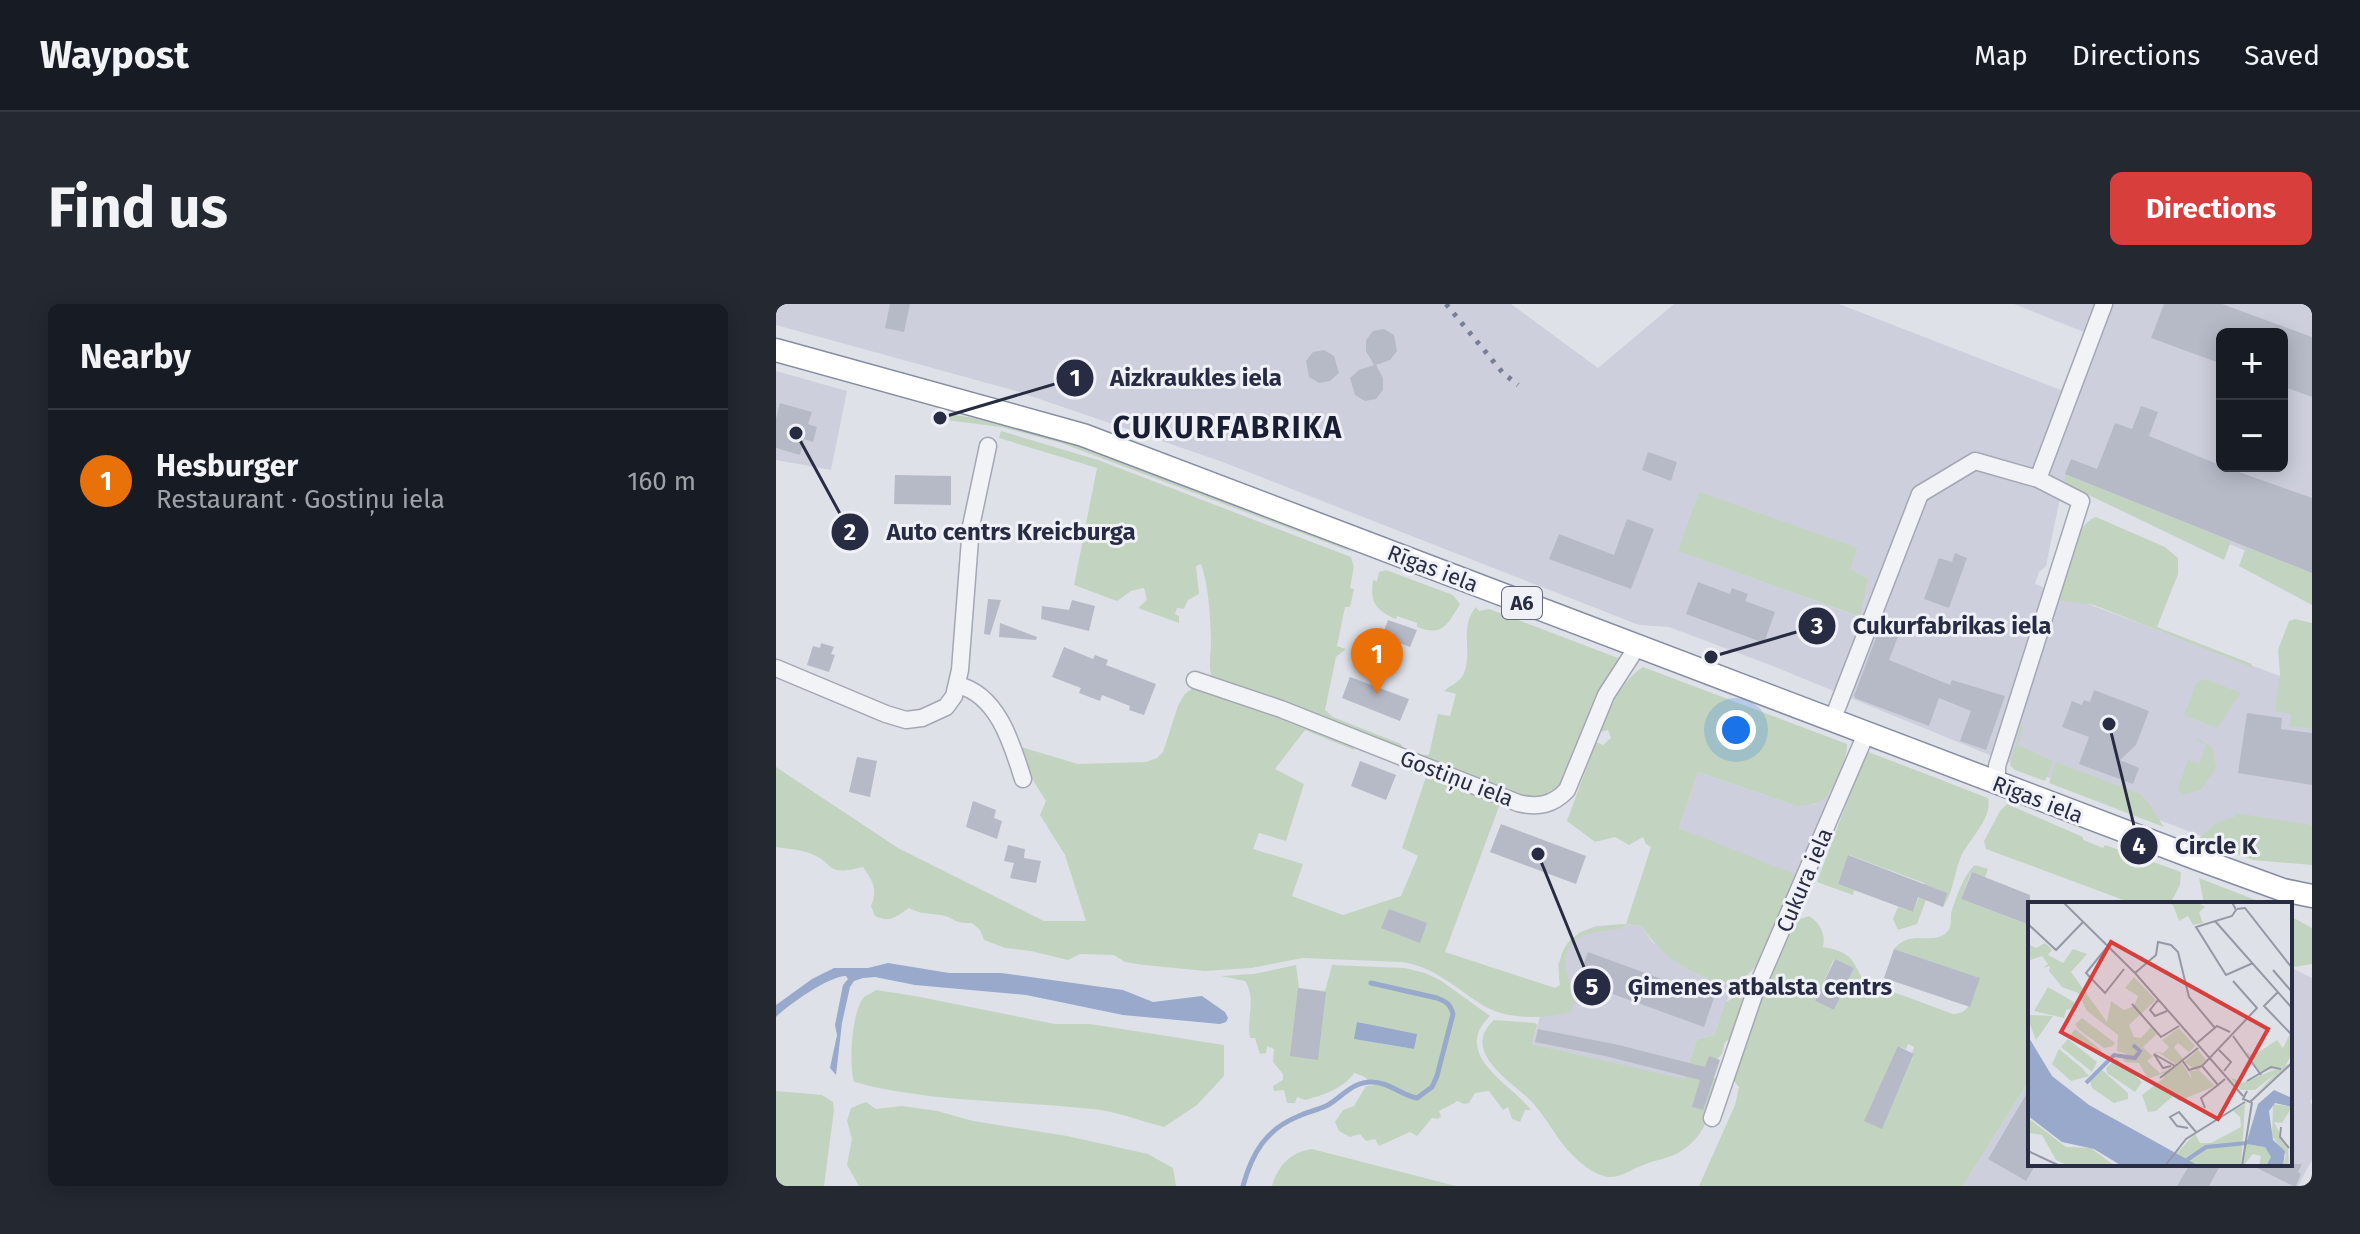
<!DOCTYPE html>
<meta charset="utf-8">
<style>
:root{--surface:#171b24;--page:#242831;--text:#f1f3f6;--muted:#9ea1a6;--line:#363941;--accent:#d73e3c}
body{margin:0;font-family:"Fira Sans",sans-serif;background:var(--page);color:var(--text)}
.controls{position:absolute;right:24px;top:24px;display:grid;overflow:hidden;border-radius:12px;box-shadow:0 4px 20px #0003}
.controls button{width:72px;height:72px;display:grid;place-items:center;padding:0;border:0;border-bottom:2px solid var(--line);background:var(--surface);color:var(--text);font:40px sans-serif}
.you{position:absolute;left:960px;top:426px;width:28px;height:28px;margin:-20px;border:6px solid #fff;border-radius:50%;background:#1a73e8;box-shadow:0 0 0 12px #1a73e833}
.badge{display:grid;place-items:center;width:52px;height:52px;border-radius:50%;background:var(--accent);color:#fff;font-size:26px;font-weight:700}
.pin{position:absolute;translate:-50% -66px;filter:drop-shadow(0 2px 4px #0008)}
.pin::after{content:'';position:absolute;top:42px;width:28px;height:24px;background:inherit;clip-path:polygon(0 0,100% 0,50% 100%)}
.list{margin:0;padding:0;list-style:none}
h2{display:flex;justify-content:space-between;align-items:center;height:104px;margin:0;padding:0 32px;font-size:34px}
h2 small{font-size:26px;font-weight:400;color:var(--muted)}
.list li{display:grid;grid-template-columns:52px 1fr auto;gap:24px;align-items:center;box-sizing:border-box;height:144px;padding:0 32px;border-top:2px solid var(--line)}
.list b{display:block;font-size:30px;white-space:nowrap}
.list p{margin:0;font-size:26px;white-space:nowrap;color:var(--muted)}
.list em{font-size:26px;font-style:normal;color:var(--muted)}
.map{position:relative;flex:none;width:1536px;height:882px;overflow:hidden;border-radius:12px}
header{display:flex;align-items:center;gap:48px;box-sizing:border-box;height:112px;padding:0 40px;background:var(--surface);border-bottom:2px solid var(--line)}
header strong{font-size:38px}
nav{display:flex;gap:44px;margin-inline-start:auto;font-size:28px}
.intro{display:flex;align-items:center;justify-content:space-between;box-sizing:border-box;height:192px;padding:0 48px}
h1{margin:0;font-size:56px}
.button{padding:20px 36px;border-radius:12px;background:var(--accent);color:#fff;font-size:28px;font-weight:700}
main{display:flex;gap:48px;padding:0 48px}
aside{flex:1;background:var(--surface);border-radius:12px;box-shadow:0 4px 20px #0003}
.map>svg:first-child{display:block}
</style>
<header>
<strong>Waypost</strong>
<nav><a>Map</a><a>Directions</a><a>Saved</a></nav>
</header>
<div class="intro"><h1>Find us</h1><a class="button">Directions</a></div>
<main>
<aside>
<h2>Nearby<small></small></h2>
<ul class="list">
<li><span class="badge" style="background:#e8710a">1</span><div><b>Hesburger</b><p>Restaurant · Gostiņu iela</p></div><em>160 m</em></li>
</ul>
</aside>
<div class="map">
<svg width="1536" height="882" viewBox="0 0 1536 882">
<rect width="100%" height="100%" fill="#dfe1e9"/>
<path fill="#cdd0dc" fill-rule="evenodd" d="M0,0H735L822,64L898,0H1063L1285,86L1308,28L1238,0H1532L1536,2V274L1292,174L1283,199L1270,262L1263,268L1259,280L1536,384V557L1485,555L1216,452L994,361L893,323L863,321L444,157L240,87L0,21ZM1446,30H1506V162H1446ZM1082,245L1073,265L1092,274L1083,313L903,247Z
M0,67L71,87L55,166L0,156Z
M922,468L1021,502L1039,500L1054,489L1022,574L903,524Z
M849,620L866,622L876,638L941,678H958L938,731L921,735L908,776L756,740L773,682L779,684L784,681L782,660L793,638L804,628L820,622Z
M1514,663L1536,674V794L1534,799L1536,800V856L1522,882H1187L1254,775V860H1514Z"/>
<path fill="#c2d4c0" fill-rule="evenodd" d="M172,110L214,116L318,146L562,239L576,248L285,139L225,123L170,116Z
M225,127L322,156L575,253L578,263L574,284L578,285L574,303H569L561,342L570,345L560,353L549,406L557,413L625,440L627,444L626,448L436,375C432,362 435,350 435,336C434,310 433,284 425,260L420,262L423,290L412,296L408,305L401,304L399,310L403,312V319L362,304L371,296L368,284L355,287L341,297L298,281L321,164L223,134Z
M1289,170L1455,237L1448,256L1294,182L1289,178Z
M923,188L1082,244L1074,265L1092,274L1084,313L902,247Z
M1320,213L1389,243L1402,254V270L1381,323L1476,360L1475,363L1318,301L1282,296C1288,274 1297,220 1320,213Z
M1470,243L1534,268L1536,264V301L1463,262Z
M610,266L677,291L684,300C671,321 667,333 641,323V319L621,312L620,315C599,306 594,298 597,276L601,277L603,268Z
M700,303L703,307L713,305L842,354L843,357L786,480L763,494H745L642,451H653L662,410L674,412L680,390L668,387C674,381 683,379 687,371C698,350 682,324 700,303Z
M1519,315L1536,319V425L1514,422L1515,410L1499,407L1504,370L1502,346L1513,317Z
M867,363L1071,440C1072,453 1058,488 1048,495C1040,501 1031,501 1021,502L922,468L903,524L1018,570L1022,574C1009,604 992,668 958,678C945,681 933,675 922,670C899,660 879,643 866,622L850,620L846,624C833,627 819,627 807,632C780,644 789,674 801,693L795,708C767,715 733,716 708,702C679,684 660,663 625,658L527,654L475,664L429,667L368,661L349,658L338,651L304,650L292,656L255,647L229,644L208,636L204,626L196,619C177,620 178,613 165,611C150,609 147,611 133,604C120,613 114,619 99,612L95,602C102,586 97,577 87,563C47,573 61,559 33,549C23,545 10,545 0,543V463L122,544L268,617H310L289,551L264,511L270,497L258,478L242,442L302,460L370,458L381,454L387,448L402,402L408,391L420,381L431,383L579,442L578,446L529,426L499,465L528,480L510,537L483,529L477,545L527,560L516,592L567,611L625,592L642,552L626,544L650,473L724,500L669,648L779,684L784,681C778,631 806,623 850,620L875,543L870,540L867,533L853,541L839,533L819,538L791,517L820,438L827,441L835,434L832,426L824,428C832,406 847,375 867,363Z
M1430,375L1465,389L1441,424L1408,411L1421,378Z
M1245,422L1255,426L1247,424L1242,441L1277,457L1269,477L1239,466L1234,461Z
M1423,435L1436,443L1440,463L1426,485L1407,491L1402,484L1412,456L1423,460L1430,441L1420,436Z
M1090,447L1212,494C1217,516 1191,536 1184,555C1178,571 1177,589 1167,603L1148,595L1150,596L1141,620L1122,626L1117,615L1122,603L1137,608L1148,579L1073,551L1062,580L1078,586L1077,591L1041,578Z
M1280,458L1364,490L1372,498L1388,523L1273,479Z
M1231,500L1307,533V536L1327,544L1329,541L1405,568L1404,581L1394,600H1358L1210,545L1208,537L1224,507Z
M1460,509L1536,521V561L1477,556L1422,535L1440,519L1458,513Z
M1199,561L1212,565L1209,573L1195,569L1185,595L1254,621V775L1187,882H923L959,801L963,783L958,777L957,767L984,684L995,669L1021,616L1033,612C1044,619 1050,630 1047,643C1085,650 1074,662 1095,686L1101,682L1177,710C1196,710 1198,690 1203,674L1118,645C1136,624 1155,642 1170,629C1178,622 1173,614 1176,606C1181,592 1188,570 1199,561ZM1058,655L1078,664L1058,706L1039,697ZM1132,740L1138,743L1136,749L1138,751L1106,824L1122,742L1130,745Z
M1423,574L1490,600H1428Z
M1514,612L1536,624V660L1519,663L1514,660Z
M520,661L523,684L549,687L556,661L629,664L649,669L664,676L714,712C674,751 736,780 755,806H749L744,818L736,815L732,803L727,806L713,787L699,789L693,799L688,800L681,797C675,802 669,803 663,807L665,812L662,815L656,814L641,832L634,828L603,842L599,835L590,837L584,830L574,833L563,827L559,818L567,806L578,802L590,782L600,781L587,772L578,769C569,784 545,792 529,796L521,793L519,799H511L508,786L498,787L497,782L507,776V770L497,758L498,745L491,742L490,749L484,750L479,734H474C470,714 481,695 469,677L445,672L478,670ZM582,719L640,730L638,745L579,735Z
M100,686L139,692L279,720H314L448,741V772L421,801L388,823C364,817 340,807 316,805C236,796 156,799 78,778C73,759 75,709 88,693C88,693 99,687 100,686Z
M962,691L969,696L955,734L949,738L946,750L927,770L944,776C936,804 930,834 902,849C891,855 879,856 867,861C847,869 839,880 816,867C785,847 778,823 756,798C737,778 683,748 718,716L759,719L761,721L756,740L908,775L921,735L938,731L950,698Z
M0,787L46,791L57,798L58,806L48,882H0Z
M90,798L100,805L126,802L161,807L197,817L291,832L372,850L397,864L400,882H83L71,861L76,835L71,817L75,804Z
M536,845L680,882H496C502,862 514,848 536,845Z"/>
<path fill="#98a9cc" d="M112,659L173,669H225L347,686L377,698L426,692L449,708L452,714L450,718L444,720L347,711L250,691L139,681L99,673L87,674L78,677L74,683L66,719L60,771L54,764L61,731L59,721L67,681L72,675L70,672C53,672 12,701 0,713V701L36,675L58,664H92Z
M581,718L641,730L638,745L578,735Z"/>
<g fill="none" stroke-linecap="round" stroke-linejoin="round">
<path stroke="#98a9cc" stroke-width="5" d="M467,882C476,849 490,825 523,812C532,808 542,806 552,801C566,793 576,778 595,778C613,778 625,791 641,794L656,783L661,772L677,710C674,700 671,698 661,694L595,679"/>
</g>
<path fill="#b6bac7" d="M114,0H134L128,28L109,24Z
M1388,0H1446L1536,33V93L1506,82V30H1446V60L1375,34Z
M608,25L618,31L621,47L614,56L600,61L607,74V86L600,95L589,97L579,91L574,74L583,66L598,61L590,47V36L597,27Z
M548,46L558,52L563,69L554,77L543,79L533,73L530,57L537,48Z
M4,99L36,108L32,120L41,123L37,138L28,135L24,151L0,144V115Z
M1365,102L1382,108L1373,132L1446,162L1536,194V269L1289,170L1295,155L1321,165L1339,119L1356,125Z
M872,148L901,158L895,177L866,166Z
M119,171L175,172V201L118,200Z
M851,215L878,225L855,285L773,255L783,230L838,251Z
M1179,249L1191,254L1173,304L1148,295L1163,254L1176,258Z
M922,278L954,290L956,284L972,290L969,297L999,308L988,339L910,310Z
M212,295L225,296L214,331L208,330Z
M296,296L319,302L313,327L265,315L266,302L293,306Z
M612,316L641,326L634,343L606,332Z
M224,319L261,333L260,336L223,333Z
M1104,323L1123,330L1113,356L1174,381L1176,376L1229,392L1210,446L1184,437L1195,407L1163,394L1153,422L1079,394L1078,392Z
M45,339L58,343L55,350L59,351L53,368L31,361L37,342L44,344Z
M288,343L317,355L319,351L332,356L330,361L380,380L368,411L353,406L354,402L326,391L324,397L303,389L305,384L276,373Z
M574,373L633,395L624,417L566,394Z
M1318,386L1373,407L1360,441L1344,456L1363,464L1357,480L1303,460L1313,433L1286,423L1296,397L1306,401L1308,396L1314,398Z
M1471,409L1506,414L1505,425L1536,429V481L1462,469Z
M81,453L101,457L94,493L73,488Z
M584,457L620,471L610,496L575,482Z
M197,497L220,506L218,514L226,517L221,535L190,523Z
M725,520L810,552L800,580L714,548Z
M232,541L249,545L248,554L265,557L260,579L234,574L238,559L228,557Z
M1072,551L1171,589L1167,603L1142,593L1137,608L1062,580Z
M1196,568L1254,591V621L1185,595Z
M613,605L651,619L644,639L605,624Z
M1118,645L1204,674L1194,703L1108,674Z
M812,648L938,694L928,723L801,677Z
M1059,655L1078,664L1058,706L1039,697Z
M522,684L550,688L542,756L514,752Z
M762,725L843,741L929,763L933,752L944,756L927,806L916,803L924,776L829,752L759,738Z
M1122,742L1138,750L1106,825L1088,817Z
M1254,784V860H1260L1250,877L1212,855Z
M1414,860H1445L1433,882H1401Z
M1473,860H1526L1522,868L1525,870L1520,882H1517Z"/>
<g fill="none" stroke-linecap="round" stroke-linejoin="round">
<g stroke="#a4a7b4" stroke-width="19">
<path id="minor" d="M0,364L110,410L130,416L146,414L170,403L178,392L184,366L195,222L212,142
M419,376L505,405L742,499C762,504 777,501 791,486L830,391L861,343
M182,381C222,391 236,440 247,475
M1056,417L1144,190L1199,157L1262,175
M1221,479V462L1305,197L1262,175L1328,0
M936,814L980,685L1090,430"/>
</g>
<g stroke="#868ca1" stroke-width="25">
<path id="highway" d="M0,46L307,131L1422,555L1507,586L1536,592"/>
</g>
<use href="#minor" stroke="#f2f3f7" stroke-width="16"/>
<use href="#highway" stroke="#fff" stroke-width="22"/>
<path stroke="#787e94" stroke-width="5" stroke-dasharray="4 8" stroke-linecap="butt" d="M670,0L727,69L742,81"/>
</g>
<g text-anchor="middle" stroke-width="6" stroke-linejoin="round" paint-order="stroke">
<rect fill="#eff1f7" stroke="#636778" stroke-width="2" x="726" y="283" width="40" height="32" rx="6"/>
<g font-size="20" font-weight="bold" fill="#272c42">
<text x="746" y="306">A6</text>
</g>
<g font-size="22" fill="#272c42" stroke="#eff1f7">
<text transform="translate(657 264) rotate(21)" y="8">Rīgas iela</text>
<text transform="translate(681 474) rotate(21)" y="8">Gostiņu iela</text>
<text transform="translate(1262 495) rotate(21)" y="8">Rīgas iela</text>
<text transform="translate(1028 576) rotate(-67)" y="8">Cukura iela</text>
</g>
<g font-size="30" font-weight="bold" letter-spacing="2" fill="#191e32" stroke="#eff1f7">
<text x="452" y="134">CUKURFABRIKA</text>
</g>
</g>
<g transform="translate(1252 598)">
<rect width="264" height="264" fill="#dfe1e9"/>
<path d="M137,0H169L177,5L171,10L175,21L165,23L160,14L151,19L145,3ZM17,41L24,48L20,53L35,61L45,47L59,52L43,70L79,120L83,99L96,108L106,104L110,94L97,86L106,75L128,98L101,123L106,135L113,136L123,125L129,132L115,145L124,154L128,150H131L135,151L141,145L134,138L151,126L167,144L161,150L150,141L146,145L155,157L147,162L130,150L119,159L132,171L154,161L165,179L161,169H169L156,160L170,148L179,159L171,168L187,184L151,199L145,194L128,209L120,210L114,193L136,176V171L120,177L111,161L97,160L94,155L99,152L89,149L90,133L59,109L50,91L34,85L21,69L22,64L15,66L20,62L14,54L2,58L0,42L8,46ZM20,85L46,100L47,106L38,108L36,116L6,109ZM2,113L25,114L8,138L0,117ZM54,116L87,141L85,144L76,146L50,127L47,122ZM47,127L73,148V155L41,135ZM262,132L264,152L257,164L264,160L227,193L247,172L227,188H213L202,175L214,181L256,164L232,170L218,150L225,154L249,138L255,146ZM40,137L69,160L64,170L33,145ZM31,147L54,166L61,174L43,179L24,162ZM88,156L114,180L107,190L79,171L78,166ZM74,168L100,191V197L86,201L64,186L62,179ZM217,202L213,264H146L147,253L167,232L172,241H183L213,225L212,215L205,209ZM245,202L264,205L254,221L246,220L260,247L261,264H255L258,253L244,234ZM0,216L38,245L63,246L87,264H41L28,258L14,233L0,231ZM218,242L237,245L243,255L238,264H231L233,254L225,252L215,264Z" fill="#c2d4c0"/>
<path d="M0,134L24,174L61,203L171,264H94L66,247L34,240L0,214ZM246,188L264,196V205L247,201L241,209L245,238L257,249L255,264H238L243,255L237,245L218,242L230,202Z" fill="#98a9cc"/>
<path fill="none" stroke="#98a9cc" stroke-width="4" d="M58,181L86,153L107,156L112,149L105,143M150,264L178,245L219,241"/>
<path fill="none" stroke="#9599a6" stroke-width="2" d="M35,0L107,71L215,194M204,0L208,8L204,14L168,25L198,73L225,61M209,7L217,6L264,66M187,19L264,106M0,22L28,48L55,20M80,44L58,71L77,91L96,67M245,68L264,90M107,71L128,53L130,40L143,43L150,50L161,95L187,126M250,90L236,104L264,133M130,98L122,108L127,114L139,109M104,102L133,135L151,124M205,134L233,173M169,141L189,124L202,130M191,148L203,160L196,169M154,158L161,168L174,164M143,164L135,166L126,152L147,164M132,176L170,146M197,177L190,183L174,164L229,106L205,79M219,179L243,165L253,167M219,189L215,197L222,200L264,161M177,206L173,196L190,183M253,225L252,235L261,246M160,226L149,224L142,215L151,210L168,230M264,227V254M0,249L32,264M137,264L158,237L217,200M214,264L224,200"/>
<path fill="#d73e3c" fill-opacity="0.15" stroke="#d73e3c" stroke-width="4" d="M83,40L240,127L190,217L33,130Z"/>
<rect width="264" height="264" fill="none" stroke="#272c42" stroke-width="4"/>
</g>
<path fill="none" stroke="#272c42" stroke-width="3" d="M164 114L299 74M20 129L74 228M935 353L1041 322M1333 420L1363 542M762 550L816 683"/>
<g fill="#272c42" stroke="#eff1f7" stroke-width="3">
<circle cx="164" cy="114" r="8"/>
<circle cx="20" cy="129" r="8"/>
<circle cx="935" cy="353" r="8"/>
<circle cx="1333" cy="420" r="8"/>
<circle cx="762" cy="550" r="8"/>
<circle cx="299" cy="74" r="20"/>
<circle cx="74" cy="228" r="20"/>
<circle cx="1041" cy="322" r="20"/>
<circle cx="1363" cy="542" r="20"/>
<circle cx="816" cy="683" r="20"/>
</g>
<g font-size="24" text-anchor="middle" font-weight="bold" fill="#fff">
<text x="299" y="82">1</text>
<text x="74" y="236">2</text>
<text x="1041" y="330">3</text>
<text x="1363" y="550">4</text>
<text x="816" y="691">5</text>
</g>
<g font-size="24" text-anchor="middle" font-weight="bold" fill="#272c42" stroke="#eff1f7" stroke-width="6" stroke-linejoin="round" paint-order="stroke">
<text x="420" y="82">Aizkraukles iela</text>
<text x="235" y="236">Auto centrs Kreicburga</text>
<text x="1176" y="330">Cukurfabrikas iela</text>
<text x="1440" y="550">Circle K</text>
<text x="984" y="691">Ģimenes atbalsta centrs</text>
</g>
</svg>
<div class="controls">
<button>+</button>
<button>−</button>
</div>
<div class="you"></div>
<div class="pin badge" style="left:601px;top:390px;background:#e8710a">1</div>
</div>
</main>
